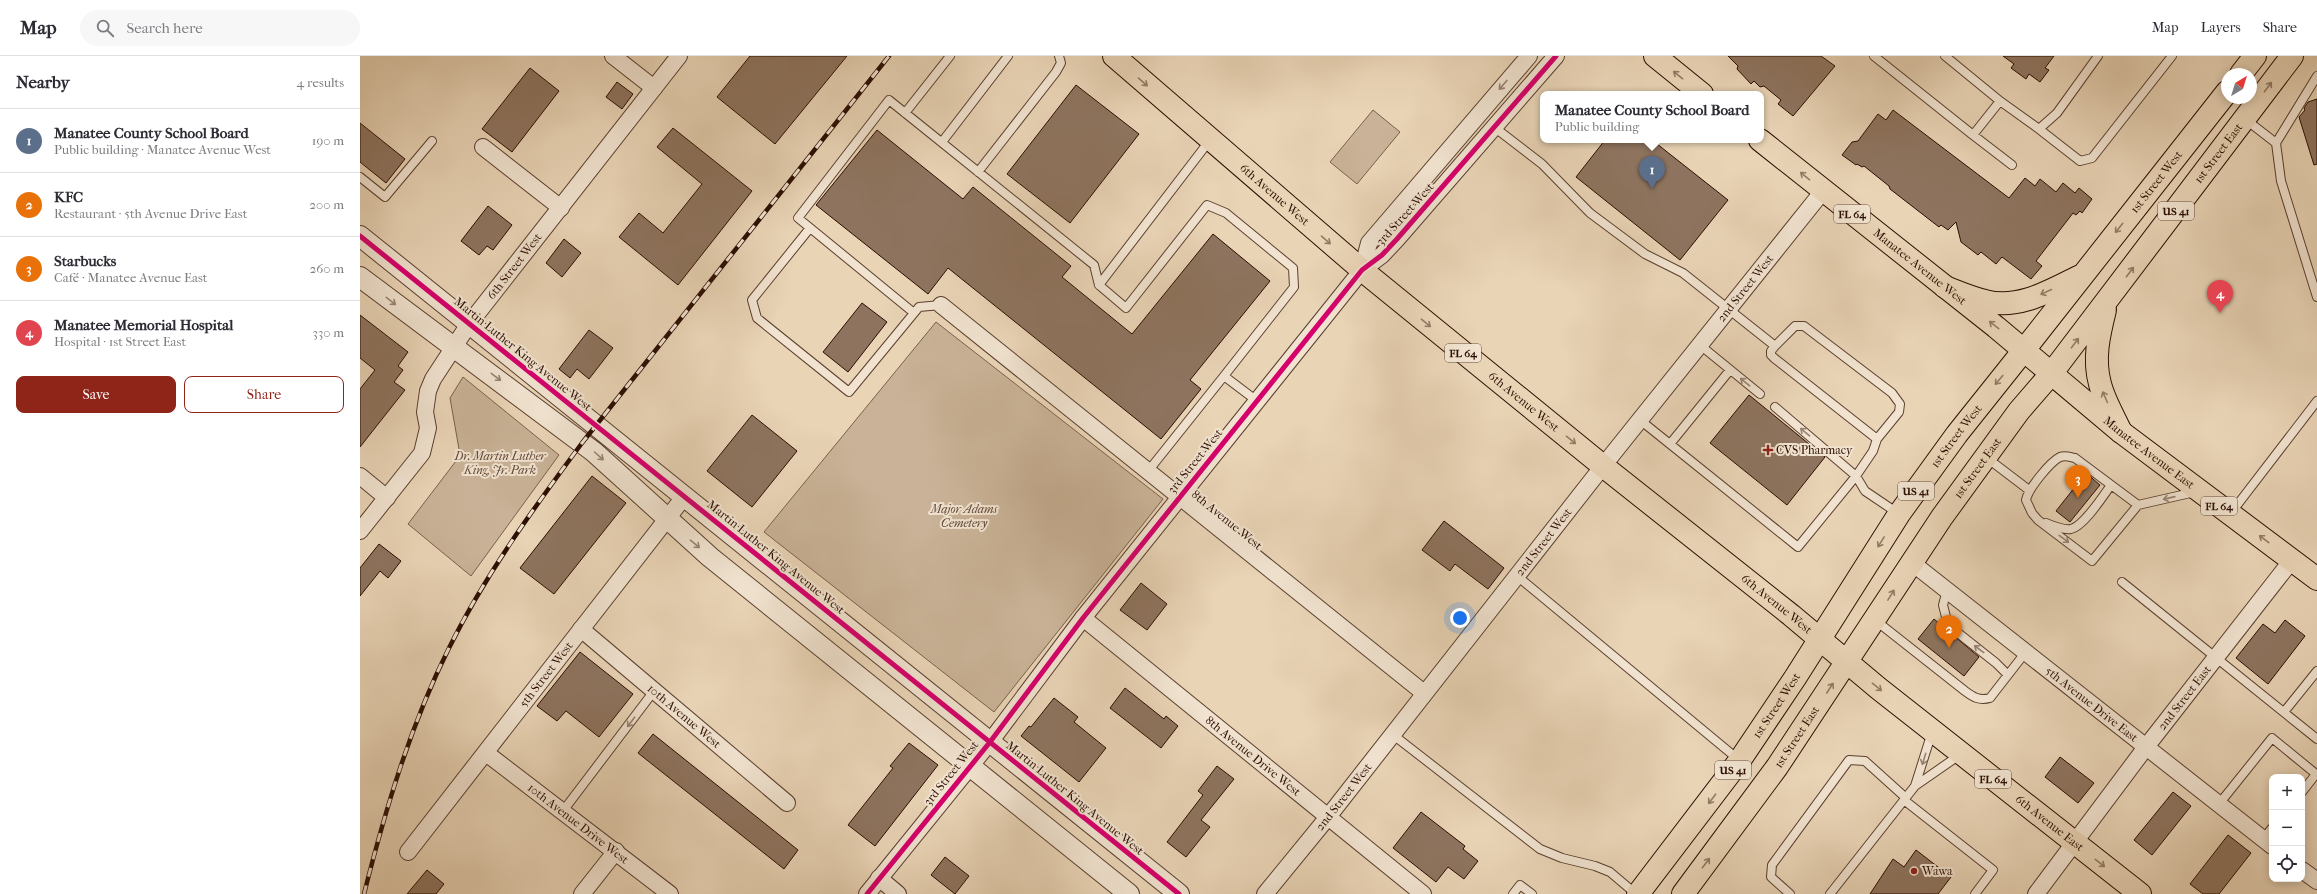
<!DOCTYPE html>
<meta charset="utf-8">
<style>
:root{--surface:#fff;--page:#f7f7f7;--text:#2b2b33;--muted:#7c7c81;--line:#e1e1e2;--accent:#8f2418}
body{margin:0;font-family:"IM FELL French Canon",serif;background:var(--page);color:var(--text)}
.controls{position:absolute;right:12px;bottom:12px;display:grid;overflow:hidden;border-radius:8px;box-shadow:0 2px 10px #0003}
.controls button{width:36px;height:36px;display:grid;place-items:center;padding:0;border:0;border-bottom:1px solid var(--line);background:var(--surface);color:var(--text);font:20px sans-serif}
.compass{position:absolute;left:1861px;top:12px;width:36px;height:36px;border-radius:50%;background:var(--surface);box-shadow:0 2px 10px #0003;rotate:38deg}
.you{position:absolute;left:1100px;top:562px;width:14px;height:14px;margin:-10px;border:3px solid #fff;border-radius:50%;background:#1a73e8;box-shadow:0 0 0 6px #1a73e833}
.badge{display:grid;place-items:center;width:26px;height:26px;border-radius:50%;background:var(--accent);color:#fff;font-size:13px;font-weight:700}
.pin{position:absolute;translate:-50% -33px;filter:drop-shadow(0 1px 2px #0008)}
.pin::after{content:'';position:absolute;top:21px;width:14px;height:12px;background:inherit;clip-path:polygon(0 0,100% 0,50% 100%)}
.popup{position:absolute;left:1180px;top:35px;width:224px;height:52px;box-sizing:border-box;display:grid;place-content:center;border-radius:8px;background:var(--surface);filter:drop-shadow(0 1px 3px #0005);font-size:13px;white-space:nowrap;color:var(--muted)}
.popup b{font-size:15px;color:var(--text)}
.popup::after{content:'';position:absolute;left:50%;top:100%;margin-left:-8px;border:8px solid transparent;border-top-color:var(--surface)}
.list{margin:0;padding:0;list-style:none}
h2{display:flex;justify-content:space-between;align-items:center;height:52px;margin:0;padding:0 16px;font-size:17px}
h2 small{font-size:13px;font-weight:400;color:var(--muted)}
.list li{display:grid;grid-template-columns:26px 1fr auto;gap:12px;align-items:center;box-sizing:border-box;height:64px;padding:0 16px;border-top:1px solid var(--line)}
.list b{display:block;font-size:15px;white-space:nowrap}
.list p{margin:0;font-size:13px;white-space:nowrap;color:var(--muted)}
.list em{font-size:13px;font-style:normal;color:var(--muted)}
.actions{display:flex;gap:8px;padding:12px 16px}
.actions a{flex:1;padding:9px 0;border:1px solid var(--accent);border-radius:8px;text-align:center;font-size:14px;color:var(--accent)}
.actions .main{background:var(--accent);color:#fff}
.icon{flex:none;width:22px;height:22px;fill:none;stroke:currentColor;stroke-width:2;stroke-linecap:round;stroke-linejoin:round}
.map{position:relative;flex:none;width:1957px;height:838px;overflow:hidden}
header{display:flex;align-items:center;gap:24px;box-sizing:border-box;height:56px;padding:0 20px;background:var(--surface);border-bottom:1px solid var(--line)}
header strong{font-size:19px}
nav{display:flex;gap:22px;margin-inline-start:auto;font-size:14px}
.search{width:280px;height:36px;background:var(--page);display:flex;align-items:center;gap:10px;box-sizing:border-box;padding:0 14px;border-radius:22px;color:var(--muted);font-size:15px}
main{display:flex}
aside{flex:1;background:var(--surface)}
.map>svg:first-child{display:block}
</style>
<header>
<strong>Map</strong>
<div class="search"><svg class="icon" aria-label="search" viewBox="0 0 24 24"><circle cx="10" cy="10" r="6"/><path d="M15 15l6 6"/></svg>Search here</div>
<nav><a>Map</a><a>Layers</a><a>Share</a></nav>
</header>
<main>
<aside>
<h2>Nearby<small>4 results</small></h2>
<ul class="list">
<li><span class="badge" style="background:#5c6f8a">1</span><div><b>Manatee County School Board</b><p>Public building · Manatee Avenue West</p></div><em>190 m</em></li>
<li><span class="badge" style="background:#e8710a">2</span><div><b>KFC</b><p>Restaurant · 5th Avenue Drive East</p></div><em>200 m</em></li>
<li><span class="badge" style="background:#e8710a">3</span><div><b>Starbucks</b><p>Café · Manatee Avenue East</p></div><em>260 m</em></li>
<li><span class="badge" style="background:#e0444e">4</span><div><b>Manatee Memorial Hospital</b><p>Hospital · 1st Street East</p></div><em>330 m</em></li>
</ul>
<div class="actions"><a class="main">Save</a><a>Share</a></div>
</aside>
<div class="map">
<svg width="1957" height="838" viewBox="0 0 1957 838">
<rect width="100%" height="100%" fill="#e9d4b6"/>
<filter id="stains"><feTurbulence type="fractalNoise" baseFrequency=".005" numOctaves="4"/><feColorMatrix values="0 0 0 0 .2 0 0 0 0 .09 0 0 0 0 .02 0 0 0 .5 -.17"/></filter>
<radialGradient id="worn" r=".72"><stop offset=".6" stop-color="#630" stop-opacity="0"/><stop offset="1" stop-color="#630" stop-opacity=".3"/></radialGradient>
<path fill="#c9b297" stroke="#7a604c" d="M1013,54L1040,76L997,128L970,106Z
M576,266L803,443L634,656L404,476Z
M103,321L199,399L111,520L48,468L96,405L99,393L90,342Z"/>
<path fill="#8e745f" stroke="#2b0d01" d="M390,0H487L415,88L357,41Z
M1368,0H1461L1475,10L1433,60L1418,48L1421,44L1404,30L1400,31L1394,25L1391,28L1377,13L1378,10Z
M1643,0H1694L1685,12L1689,14L1680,26L1669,18L1666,23L1651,12L1654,8Z
M170,12L199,35L152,96L122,73Z
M257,26L273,38L262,53L246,41Z
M716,29L779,78L710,167L647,118Z
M1957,43V108L1954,109L1939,61L1945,54L1944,52L1948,46Z
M1533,54L1649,142L1665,122L1675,130L1680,123L1696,136L1703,127L1715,137L1719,132L1732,143L1722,157L1720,155L1716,159L1713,157L1676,205L1682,210L1671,223L1642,201L1636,208L1621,196L1618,199L1601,186L1596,166L1588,174L1581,169L1579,171L1530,133L1529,130L1504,110L1502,111L1497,108L1496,109L1482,99L1492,86L1498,85L1518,58L1526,64Z
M0,67L45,103L26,127L0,106Z
M313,72L392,135L318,229L259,181L279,157L303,177L342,128L297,91Z
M517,74L603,143L613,131L711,210L702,221L772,278L853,178L910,225L830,324L841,333L801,383L588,212L568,238L456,149Z
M1245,84H1292L1368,144L1320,204L1216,121Z
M128,150L152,169L133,194L127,190L119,199L101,185Z
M204,183L221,197L202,221L186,207Z
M502,247L527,266L488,316L463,296Z
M0,259L48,296L38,310L43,314L34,326L45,334L0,391V333L15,314L0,302Z
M229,274L253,292L229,323L217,313L210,322L199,313Z
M1389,339L1465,401L1427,449L1350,387Z
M392,359L437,395L392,451L347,415Z
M1726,417L1740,429L1710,466L1696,455Z
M232,420L266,447L194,538L160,512Z
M1084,465L1144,512L1128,533L1095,508L1090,515L1062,494Z
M19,488L41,505L28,522L20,515L0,540V512Z
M781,527L807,548L787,574L760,554Z
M1574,563L1619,601L1604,620L1558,583Z
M1925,564L1945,580L1908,628L1876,602L1903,568L1915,577Z
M220,596L273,638L239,681L206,655L197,665L177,650Z
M765,632L804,663L806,660L818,670L801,692L750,652Z
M694,642L718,661L714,666L746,692L719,726L661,680L669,670L671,671Z
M293,678L438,794L424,813L278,697Z
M549,687L578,709L515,790L488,769L533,712L530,710Z
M1700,701L1734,727L1718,747L1685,721Z
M857,710L874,723L841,764L850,771L826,801L807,786L843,739L838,735Z
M1813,736L1831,750L1792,799L1774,784Z
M1061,756L1105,790L1103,793L1118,805L1104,823L1088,811L1076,826L1033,792Z
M1868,779L1891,797L1859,838H1843L1830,828Z
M1556,794L1591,821L1578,838H1510L1533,803L1544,811Z
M585,801L609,820L595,838L571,819Z
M67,814L84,828L76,838H47Z"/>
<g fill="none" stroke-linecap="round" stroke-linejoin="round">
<g stroke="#5a3f2e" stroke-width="10">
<path id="service" d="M1514,0L1613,79L1640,45
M1585,0L1640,45L1679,73L1697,57L1738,0
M1957,20L1916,87L1921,125L1957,241
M545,57L590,0
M1885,63L1916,87
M1134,71L1182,108L1230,157L1285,198L1323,217L1415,290L1411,295V299L1414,302L1517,383L1539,356L1540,348L1532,337L1444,270H1435L1415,290
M1679,73L1720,105L1732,102L1812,0
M1613,79L1652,109
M850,84L739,229L766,252L847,149L866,157L933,212L934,231L864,320L897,345
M582,86L648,0
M618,116L696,16L701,7L699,0
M0,121L25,141L72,85
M450,172L392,244L397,262L489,336L559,251L581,249
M554,257L438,162L529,44L734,209L739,229
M1340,289L1400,338
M1415,351L1496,420L1513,395L1517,383
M1280,364L1438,491L1496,420L1505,435L1539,458
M1310,388L1370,314
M1627,402L1669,434
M789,414L864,320
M1778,449L1715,402C1710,401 1705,399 1700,401C1690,406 1668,433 1666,444L1672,457L1678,464L1732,505L1778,449L1835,436
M1871,457L1957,345
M1686,467C1693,470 1703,474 1711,473C1724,470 1743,440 1751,429
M1157,520L1379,704
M1762,526L1957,683
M1587,534L1583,549L1588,569L1636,607L1648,619
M1515,564L1605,635C1613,641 1619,645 1630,642L1665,597
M1924,656L1957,615
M1032,678L1180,793L1202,802L1235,810L1250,816L1276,838
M1601,698L1555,730L1544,744L1633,814L1615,838
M1555,730L1572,676
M1859,748L1912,682L1956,718L1942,736
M203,755L294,635
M1903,783L1912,772
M1153,838L1160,829L1172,838
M1430,838L1411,821L1412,809L1489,704L1505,705L1546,742
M1470,838L1544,744"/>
</g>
<g stroke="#5a3f2e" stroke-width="18">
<g id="minor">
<path d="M253,0L294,32"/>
<path d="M123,91L201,152"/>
<path d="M1002,214L1009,187L1169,0"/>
<path d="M581,249L1064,637"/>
<path d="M0,420L27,442"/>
<path id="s1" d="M0,475L62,397L68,372L65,356L68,335L73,323L109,268L319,0"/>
<path id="s2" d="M1551,506L1912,790"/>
<path id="s3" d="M723,562L1063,838"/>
<path id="s4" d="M221,573L427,747"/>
<path id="s5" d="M126,697L310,838"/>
<path id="s6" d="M48,796L324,441"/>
<path d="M1942,814L1957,825"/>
<path d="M519,822L538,838"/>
<path d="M222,838L256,795"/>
<path d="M507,838L630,686L723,562L1002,214L1022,199L1037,183L1196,0"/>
<path id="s7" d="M905,838L968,761L1243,410L1463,135"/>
<path id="s8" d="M1676,838L1786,691L1932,504"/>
</g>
</g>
<g stroke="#5a3f2e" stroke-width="22">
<path id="tertiary" d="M0,180L819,838
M0,221L234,396L350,501L769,838"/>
</g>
<g stroke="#2b0d01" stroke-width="24">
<g id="primary">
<path id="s9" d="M754,0L1002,214L1243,410L1431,559L1518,632L1780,838"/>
<path d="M1295,0L1342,38"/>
<path id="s10" d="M1400,84L1636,271L1761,376L1957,523"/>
<path id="s11" d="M1278,838L1380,704L1435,622L1539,458L1597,378L1664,294"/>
<path id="s12" d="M1323,838L1417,711L1582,461L1659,355L1691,318"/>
</g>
</g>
<g stroke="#2b0d01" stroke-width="24">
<g id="trunk">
<path d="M1881,18L1895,0"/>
<path d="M1585,231C1598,236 1612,242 1625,245C1658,254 1690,235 1718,221"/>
<path d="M1745,254C1739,278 1733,303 1740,328C1744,344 1754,361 1761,376"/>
<path id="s13" d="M1664,294L1867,36"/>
<path id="s14" d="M1691,318L1932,0"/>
</g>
</g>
<use href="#service" stroke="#f1e3d0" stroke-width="8"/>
<use href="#minor" stroke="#f1e3d0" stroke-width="16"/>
<use href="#tertiary" stroke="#f1e3d0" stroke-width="20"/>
<use href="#primary" stroke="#e9d4b6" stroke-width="22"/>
<use href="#trunk" stroke="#e9d4b6" stroke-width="22"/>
<g stroke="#2b0d01" stroke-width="4.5">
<path id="rail" d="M4,838C25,755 50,670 89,592C125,519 173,453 222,387L529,0"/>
</g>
<use href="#rail" stroke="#f1e3d0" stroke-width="3" stroke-dasharray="9" stroke-linecap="butt"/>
<g stroke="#f1e3d0" stroke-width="8">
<path id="cycleway" d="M0,180L819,838
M507,838L630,686L723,562L1002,214L1022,199L1037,183L1196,0"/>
</g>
<use href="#cycleway" stroke="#d6006c" stroke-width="5"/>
</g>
<defs><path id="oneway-shaft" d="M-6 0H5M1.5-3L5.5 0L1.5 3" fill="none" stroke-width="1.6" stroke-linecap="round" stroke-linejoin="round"/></defs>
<g stroke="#947a65">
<use href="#oneway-shaft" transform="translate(1318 19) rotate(-141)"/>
<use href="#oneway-shaft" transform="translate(783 26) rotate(41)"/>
<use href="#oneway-shaft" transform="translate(1908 31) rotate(-53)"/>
<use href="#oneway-shaft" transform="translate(1445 120) rotate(-141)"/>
<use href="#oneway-shaft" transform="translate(1759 172) rotate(129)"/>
<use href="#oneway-shaft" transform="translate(966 184) rotate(41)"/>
<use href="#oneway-shaft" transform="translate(1770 216) rotate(-53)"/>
<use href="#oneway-shaft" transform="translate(1686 236) rotate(155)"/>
<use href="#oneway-shaft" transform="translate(1066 267) rotate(39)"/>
<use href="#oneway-shaft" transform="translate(1634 269) rotate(-142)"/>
<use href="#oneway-shaft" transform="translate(1715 287) rotate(-53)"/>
<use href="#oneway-shaft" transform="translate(1639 324) rotate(130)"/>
<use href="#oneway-shaft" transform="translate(1745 341) rotate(-114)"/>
<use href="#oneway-shaft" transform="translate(1211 384) rotate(39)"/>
<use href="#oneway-shaft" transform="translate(1904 483) rotate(-143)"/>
<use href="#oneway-shaft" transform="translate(1521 486) rotate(122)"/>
<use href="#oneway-shaft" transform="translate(1531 539) rotate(-58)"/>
<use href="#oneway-shaft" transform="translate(1517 631) rotate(39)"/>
<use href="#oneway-shaft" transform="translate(1470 632) rotate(-57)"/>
<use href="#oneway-shaft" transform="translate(1352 743) rotate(127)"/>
<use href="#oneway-shaft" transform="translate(1346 807) rotate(-53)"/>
<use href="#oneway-shaft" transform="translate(1740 807) rotate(38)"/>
</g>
<g stroke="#988373">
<use href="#oneway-shaft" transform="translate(1143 29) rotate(131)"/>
<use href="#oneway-shaft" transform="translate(31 245) rotate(38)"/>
<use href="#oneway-shaft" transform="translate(136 321) rotate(37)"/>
<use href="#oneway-shaft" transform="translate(1385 326) rotate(-141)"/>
<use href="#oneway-shaft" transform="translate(1445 376) rotate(-140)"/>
<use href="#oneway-shaft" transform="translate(239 400) rotate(42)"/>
<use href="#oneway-shaft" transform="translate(1809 442) rotate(167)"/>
<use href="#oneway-shaft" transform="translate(1704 483) rotate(36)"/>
<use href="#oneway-shaft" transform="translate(335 488) rotate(40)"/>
<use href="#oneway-shaft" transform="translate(1619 593) rotate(-143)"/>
<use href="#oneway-shaft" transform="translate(271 666) rotate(127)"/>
<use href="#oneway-shaft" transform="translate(1564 703) rotate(107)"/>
</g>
<g fill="#8f2418" stroke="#f1e3d0" stroke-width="1.5">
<path d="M1406 388h4v4h4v4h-4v4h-4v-4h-4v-4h4z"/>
<circle cx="1554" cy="815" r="4"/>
</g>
<g text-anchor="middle" stroke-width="4" stroke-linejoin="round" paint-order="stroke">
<g fill="#f1e3d0" stroke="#664d3f" stroke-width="1">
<rect x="1798" y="146" width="36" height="18" rx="3"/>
<rect x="1474" y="149" width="36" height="18" rx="3"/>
<rect x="1085" y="288" width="36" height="18" rx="3"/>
<rect x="1538" y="426" width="36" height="18" rx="3"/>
<rect x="1841" y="441" width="36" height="18" rx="3"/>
<rect x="1355" y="705" width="36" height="18" rx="3"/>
<rect x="1615" y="714" width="36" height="18" rx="3"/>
</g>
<g font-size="11" font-weight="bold" fill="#2b0d01">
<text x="1816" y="159">US 41</text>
<text x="1492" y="162">FL 64</text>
<text x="1103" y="301">FL 64</text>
<text x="1556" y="439">US 41</text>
<text x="1859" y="454">FL 64</text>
<text x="1373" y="718">US 41</text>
<text x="1633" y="727">FL 64</text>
</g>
<g font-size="12" fill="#2b0d01" stroke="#f1e3d0">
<text dy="4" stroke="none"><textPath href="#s14" startOffset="277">1st Street East</textPath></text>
<text dy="4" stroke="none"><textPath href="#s13" startOffset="214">1st Street West</textPath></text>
<text dy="4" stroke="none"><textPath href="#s9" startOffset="212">6th Avenue West</textPath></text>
<text transform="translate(1045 158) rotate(-48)" y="4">3rd Street West</text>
<text dy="4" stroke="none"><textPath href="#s1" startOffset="315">6th Street West</textPath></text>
<text dy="4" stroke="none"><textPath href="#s10" startOffset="204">Manatee Avenue West</textPath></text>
<text dy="4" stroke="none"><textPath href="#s7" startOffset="773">2nd Street West</textPath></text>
<text transform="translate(163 298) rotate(39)" y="4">Martin Luther King Avenue West</text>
<text dy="4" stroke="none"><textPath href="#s9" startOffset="536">6th Avenue West</textPath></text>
<text dy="4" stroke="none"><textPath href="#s11" startOffset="558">1st Street West</textPath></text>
<text dy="4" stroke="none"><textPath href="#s10" startOffset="499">Manatee Avenue East</textPath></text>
<text transform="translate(835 405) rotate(-51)" y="4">3rd Street West</text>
<text dy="4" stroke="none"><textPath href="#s12" startOffset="518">1st Street East</textPath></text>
<text transform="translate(867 464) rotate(39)" y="4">8th Avenue West</text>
<text dy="4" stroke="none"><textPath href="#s7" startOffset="449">2nd Street West</textPath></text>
<text transform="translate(416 501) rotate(39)" y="4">Martin Luther King Avenue West</text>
<text dy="4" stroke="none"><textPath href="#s9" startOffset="860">6th Avenue West</textPath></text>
<text dy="4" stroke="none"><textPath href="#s6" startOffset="225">5th Street West</textPath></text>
<text dy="4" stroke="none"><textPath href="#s8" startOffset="246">2nd Street East</textPath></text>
<text dy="4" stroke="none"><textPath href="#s2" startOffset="230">5th Avenue Drive East</textPath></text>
<text dy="4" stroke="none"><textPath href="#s11" startOffset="234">1st Street West</textPath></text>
<text dy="4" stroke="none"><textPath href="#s4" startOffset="135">10th Avenue West</textPath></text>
<text dy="4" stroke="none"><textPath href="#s12" startOffset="194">1st Street East</textPath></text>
<text dy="4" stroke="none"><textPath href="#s3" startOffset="219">8th Avenue Drive West</textPath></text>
<text transform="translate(591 717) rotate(-51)" y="4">3rd Street West</text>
<text dy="4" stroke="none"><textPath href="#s7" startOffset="125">2nd Street West</textPath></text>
<text transform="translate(715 742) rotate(39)" y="4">Martin Luther King Avenue West</text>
<text dy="4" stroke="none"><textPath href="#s5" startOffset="116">10th Avenue Drive West</textPath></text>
<text dy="4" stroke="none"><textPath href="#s9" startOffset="1210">6th Avenue East</textPath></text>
</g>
<g font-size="12" fill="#2b0d01" stroke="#f1e3d0" text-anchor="start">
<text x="1416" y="398">CVS Pharmacy</text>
<text x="1562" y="819">Wawa</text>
</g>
<g font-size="12" font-style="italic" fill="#624736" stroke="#f1e3d0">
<text x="140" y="404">Dr. Martin Luther<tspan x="140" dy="14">King, Jr. Park</tspan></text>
<text x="604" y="457">Major Adams<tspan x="604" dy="14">Cemetery</tspan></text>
</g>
</g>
<rect width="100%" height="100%" filter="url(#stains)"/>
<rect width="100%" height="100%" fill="url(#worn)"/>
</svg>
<div class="controls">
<button>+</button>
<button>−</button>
<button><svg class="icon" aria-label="locate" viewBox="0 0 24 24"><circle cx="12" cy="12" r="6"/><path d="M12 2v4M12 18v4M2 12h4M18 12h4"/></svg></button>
</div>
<svg class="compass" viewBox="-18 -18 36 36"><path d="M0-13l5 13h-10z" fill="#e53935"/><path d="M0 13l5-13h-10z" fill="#7c7c81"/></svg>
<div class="you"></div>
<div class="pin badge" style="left:1292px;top:133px;background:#5c6f8a">1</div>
<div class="popup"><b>Manatee County School Board</b>Public building</div>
<div class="pin badge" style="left:1589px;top:592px;background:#e8710a">2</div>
<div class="pin badge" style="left:1718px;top:442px;background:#e8710a">3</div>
<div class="pin badge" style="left:1860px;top:257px;background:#e0444e">4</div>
</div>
</main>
